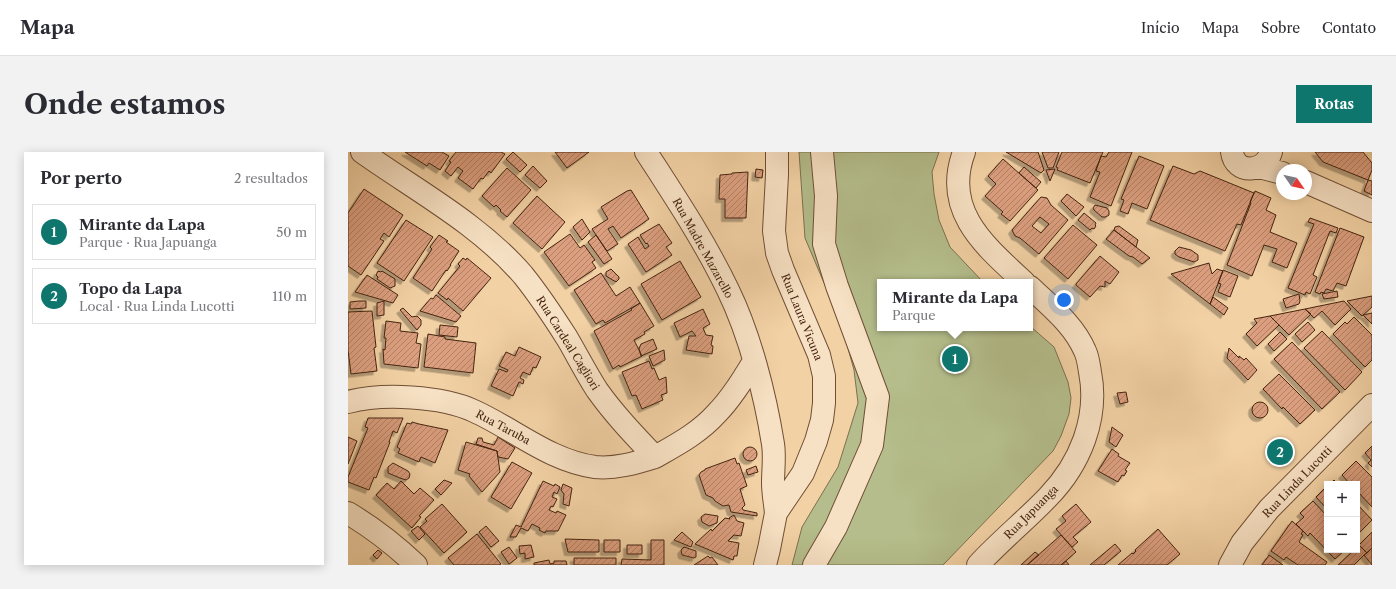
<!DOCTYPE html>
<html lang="pt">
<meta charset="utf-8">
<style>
:root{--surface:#fff;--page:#f2f2f3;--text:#2b2b33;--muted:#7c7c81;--line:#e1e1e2;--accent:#0f766e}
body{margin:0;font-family:"Libre Caslon Text",serif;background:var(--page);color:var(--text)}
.controls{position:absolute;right:12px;bottom:12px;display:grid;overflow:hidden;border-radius:0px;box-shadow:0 2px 10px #0003}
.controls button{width:36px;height:36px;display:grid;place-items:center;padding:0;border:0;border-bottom:1px solid var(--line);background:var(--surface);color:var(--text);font:20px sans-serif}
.compass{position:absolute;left:928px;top:12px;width:36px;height:36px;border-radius:50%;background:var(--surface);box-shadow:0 2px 10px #0003;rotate:124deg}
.you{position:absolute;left:716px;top:148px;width:14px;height:14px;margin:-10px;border:3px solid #fff;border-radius:50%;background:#1a73e8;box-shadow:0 0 0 6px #1a73e833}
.badge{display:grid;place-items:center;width:26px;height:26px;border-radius:50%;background:var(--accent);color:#fff;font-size:13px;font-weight:700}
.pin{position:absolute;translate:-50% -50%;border:2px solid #fff;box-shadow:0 1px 4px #0006}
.popup{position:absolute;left:529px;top:127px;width:156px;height:52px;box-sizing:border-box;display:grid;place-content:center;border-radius:0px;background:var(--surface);filter:drop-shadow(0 1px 3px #0005);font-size:13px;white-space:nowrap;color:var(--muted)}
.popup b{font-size:15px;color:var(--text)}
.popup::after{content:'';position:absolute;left:50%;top:100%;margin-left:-8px;border:8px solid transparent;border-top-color:var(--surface)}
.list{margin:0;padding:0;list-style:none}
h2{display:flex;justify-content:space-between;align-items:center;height:52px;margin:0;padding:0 16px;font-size:17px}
h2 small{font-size:13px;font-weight:400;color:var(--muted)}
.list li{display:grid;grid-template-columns:26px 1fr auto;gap:12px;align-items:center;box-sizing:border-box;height:56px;margin:0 8px 8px;padding:0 8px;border:1px solid var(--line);border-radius:0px}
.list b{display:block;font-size:15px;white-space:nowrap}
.list p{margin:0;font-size:13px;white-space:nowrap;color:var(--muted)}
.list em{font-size:13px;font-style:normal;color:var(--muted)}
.map{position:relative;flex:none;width:1024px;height:413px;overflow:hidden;border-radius:0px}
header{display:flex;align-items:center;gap:24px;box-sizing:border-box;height:56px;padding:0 20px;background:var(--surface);border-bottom:1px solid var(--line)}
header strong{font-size:19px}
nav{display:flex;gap:22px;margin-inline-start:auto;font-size:14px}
.intro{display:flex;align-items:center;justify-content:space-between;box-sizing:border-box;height:96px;padding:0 24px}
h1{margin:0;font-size:28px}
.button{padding:10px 18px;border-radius:0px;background:var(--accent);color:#fff;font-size:14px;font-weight:700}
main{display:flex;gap:24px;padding:0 24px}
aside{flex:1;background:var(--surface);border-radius:0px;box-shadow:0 2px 10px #0003}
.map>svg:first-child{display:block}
</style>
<header>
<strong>Mapa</strong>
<nav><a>Início</a><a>Mapa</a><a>Sobre</a><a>Contato</a></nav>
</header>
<div class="intro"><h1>Onde estamos</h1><a class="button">Rotas</a></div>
<main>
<aside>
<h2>Por perto<small>2 resultados</small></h2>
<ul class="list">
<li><span class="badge">1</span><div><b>Mirante da Lapa</b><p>Parque · Rua Japuanga</p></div><em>50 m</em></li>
<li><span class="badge">2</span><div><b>Topo da Lapa</b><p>Local · Rua Linda Lucotti</p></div><em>110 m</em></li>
</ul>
</aside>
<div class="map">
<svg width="1024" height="413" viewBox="0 0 1024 413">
<defs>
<pattern id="building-hatch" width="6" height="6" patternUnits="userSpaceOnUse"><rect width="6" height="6" fill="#db9e7e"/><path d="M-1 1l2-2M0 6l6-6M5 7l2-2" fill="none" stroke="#b38166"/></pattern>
<filter id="shadow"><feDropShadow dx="-3.5" dy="3.5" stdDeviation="0" flood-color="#0004"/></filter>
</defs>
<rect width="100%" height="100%" fill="#f2d1a4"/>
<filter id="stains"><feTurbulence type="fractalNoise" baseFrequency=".005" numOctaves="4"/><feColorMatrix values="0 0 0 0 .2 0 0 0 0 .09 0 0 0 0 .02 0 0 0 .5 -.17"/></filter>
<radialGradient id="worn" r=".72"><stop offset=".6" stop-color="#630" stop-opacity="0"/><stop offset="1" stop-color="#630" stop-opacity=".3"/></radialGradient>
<path fill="#b4bd8b" stroke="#7c704e" d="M451,0H591L584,20L586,42L591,68L602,95L635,130H532V176H682V174L706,195L720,230L723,246L721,262L713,284L705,299L595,413H444L454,375L490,315L510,251L506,218L493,171L457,86Z"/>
<path fill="url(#building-hatch)" stroke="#452410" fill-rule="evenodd" filter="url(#shadow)" d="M57,0H94L101,4L92,18L81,11L79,14Z
M108,0H153L157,2L143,21L141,19L135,27L133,26L125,37L110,26L115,19L110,15L103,24L97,19L103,10L101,9Z
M165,0L179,13L172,20L158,7Z
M207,0H241L219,16Z
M658,0H690L696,18L693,21Z
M694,0H711L705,16H700Z
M714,0H755L742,31L709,18L710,16L708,15Z
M761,0H784L763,54L742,45L752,20L748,19L753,4L758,5Z
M967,0H1015L1024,11V18L1020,28L975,10Z
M791,4L816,14L799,57L784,51L780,62L772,59L776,48L773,47Z
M655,7L690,38L662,69L653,62L655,60L637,44L648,32L640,24Z
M185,14L199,29L192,36L177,23Z
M825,14L846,22L852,19L906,41L893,73L889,72L877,99L802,68Z
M676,15L693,30L688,36L671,21Z
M159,16L183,38L159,65L152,59L153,58L148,53L146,55L134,44Z
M408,17L415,18L414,26L407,25Z
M707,17L702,29L698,18Z
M400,20L398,66H377V47H371L372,23L384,22V21Z
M1020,28L1024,29V43L1016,39Z
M16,37L55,63L41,85L36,81L32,87L36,89L13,123L0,114V61Z
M283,38L301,67L273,86L265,74L260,77L270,92L259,99L244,77L260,67L253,55L279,39Z
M907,39L923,46L918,58L928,63L922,80L949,91L939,116L924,110L929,97L916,93L904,124L879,113L903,51L902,50Z
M719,42L736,55L728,64L713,49Z
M189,44L217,70L194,97L165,71Z
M693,45L699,46L703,53L720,68L691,102L672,86L667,84L664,78ZM692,65L701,72L693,81L684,74Z
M747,53L759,56L761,59V63L758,65H754L746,58L745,56Z
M736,61L748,71L747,73L748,74L746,77L744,76L742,78L730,68Z
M962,66L990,76L988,81L982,79L965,123L969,125L962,142L958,140L957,143L940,136L966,72L960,70Z
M234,67L242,80L234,88L225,75Z
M58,68L85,85L56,129L29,111Z
M311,72L324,91L318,95L324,103L298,120L280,92L290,85L297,97L301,94L299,91L298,92L292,83Z
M725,73L749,93L720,127L696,106Z
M771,74L790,88L788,95L766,78L767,75Z
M992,76L1016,85L998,134L989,131L985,139L978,137L976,141L973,140L972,142L967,140Z
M766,78L788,95L802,106L794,112L785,105L781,104L758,87Z
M222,82L232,96L236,93L247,108L244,110L248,116L221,134L196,100Z
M91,83L100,89L98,90L111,99L102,113H103L99,119L98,118L84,139L65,126L84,97L82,95Z
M248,83L264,107L256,112L240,90Z
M831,95L843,98L850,103V108L846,110L831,105L827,102V99Z
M752,104L771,120L762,132L757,129V135L752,134L742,145L728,133V132Z
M115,106L118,108L119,106L143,126L115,159L100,146L99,148L90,141L112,114L110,112Z
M332,109L353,145L314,168L293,132Z
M861,111L864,122L869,117L875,119L862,152L823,122Z
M263,117L271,125V127L268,130L258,124V120Z
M875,118L890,124L882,145L870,140L873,132L870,131Z
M30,119L33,120L34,119L47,127V134L42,136L29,127L30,125L28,123Z
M253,121L268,144L282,135L292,151L257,171L255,168L248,172L226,138Z
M19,123L50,143L45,151L7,140Z
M989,139L990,145L976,147L974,142Z
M951,142L952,149L951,152L938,156L935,147Z
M88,143L113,164L108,170L72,159L83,146L85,147Z
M1024,144V155L1014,164L999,149Z
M865,145L880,156L876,163L862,152Z
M11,149H18V156L2,157V150Z
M36,149V163L29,164V151Z
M996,149L1003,157L987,173L974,159L966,166L957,157Z
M292,151L306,174L296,180L297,182L286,188L294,204L272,215L271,213L265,217L246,179L284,158L283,157Z
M55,156L64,165L69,164L73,168V173L69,178L52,158Z
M355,157L362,172L355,176L358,183L365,184L363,193L365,194L364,202L338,198L341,184H348L344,179L332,185L326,171Z
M957,157L963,162L941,183L922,164Z
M24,159L28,195L26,196L29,219L3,222L0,198V160Z
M1024,161V172L1015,163Z
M922,164L931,173L909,194L898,182L909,171L906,167Z
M1006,165L1024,183V208L1017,215L985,182L997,170L999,172Z
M38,169L53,171L52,179L70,181L68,191L73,192L70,216L36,212L35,197L37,198L38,186H36Z
M960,170L967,178L954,190L947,182Z
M92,173L110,175L109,185L91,183Z
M974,179L1014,220L997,238L956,196Z
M932,180L939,187L926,199L920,192Z
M80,182L97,185V187L128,191L125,221L76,215Z
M305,187L309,197L293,204L291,197L293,192Z
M944,190L992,240L974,257L926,207Z
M171,195L193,205L188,216L185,215L182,223L175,220L172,226L176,228L175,232L171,230L165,244L143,234L151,217L159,220L160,218L151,214L158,200L167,204Z
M881,196L891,206V204L896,208L898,206L909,218L900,228L879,206Z
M316,198L317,208L305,214L301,204Z
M301,209L304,217L306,216L311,228L318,225L319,241L313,243L315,248L294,257L288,243L284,244L274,220Z
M931,222L967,258L952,272L935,255L934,257L915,237Z
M778,240L780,250L772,252L769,241Z
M904 258a8 8 0 1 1 16 0a8 8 0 1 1-16 0Z
M20,266H55L49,281L45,279L41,290H42L28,326L26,325L21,338L0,330V325L20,276L17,275Z
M64,270L71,272L100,278L87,311L73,305L71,310L50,301L52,297L49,295L59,271L63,272Z
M764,275L775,283L768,295L761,290Z
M0,285L9,289L0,312Z
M150,285L167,296L160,307L150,305L149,299L128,292L130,286H134L135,290L146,293Z
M118,290L149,299L152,320L134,340L121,324L122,322L110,318Z
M1024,294V315L1020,311L1023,308L1017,301Z
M395 302a7 7 0 1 1 14 0a7 7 0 1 1-14 0Z
M764,297L771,302L770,304L782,311L777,318L779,319L776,324L774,323L770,330L750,319Z
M387,306L389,312L391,311L399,334L392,337L397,353L394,356L395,358L409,361V364L383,360L381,353L375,354L367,349L365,346L358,343L351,323L353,320L357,318V317Z
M1008,309L1024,325V355L1009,339V332H1002L994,323Z
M164,310L184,321L163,357L143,345Z
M45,311L60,319L62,322L61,326L58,328L52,326L40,321V315Z
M408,314L410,320L400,323L398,318Z
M96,328L104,331L93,343L87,337Z
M986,328L990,332H982Z
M53,329L66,342L72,336L86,348L71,364L73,365L64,376L28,343L39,331L46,337Z
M195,329L206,334L207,332L212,335L209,342L206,340L204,345L209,347L205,355L203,354L201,358L208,361L209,359L218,363L210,379H198L197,381L191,378L192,376L184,372L180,379L173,376L168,385H162L168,373L173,375Z
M215,332L224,336L221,354L215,352L216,342L213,338Z
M979,334V357L968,345Z
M965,349L979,364V398H997L987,407L962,381L960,384L948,372L956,365L952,361Z
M94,352L119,380L96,401L72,375L79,369L77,367Z
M728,352L743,370L725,385L730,390L724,395L708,377L718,369L714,364Z
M1009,352L1024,368L1009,383Z
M357,362L370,364L369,371L361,374L354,370L353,365Z
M386,363L389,369L396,371L393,384L386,383L380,389L391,391L389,404H386L385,408L347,392L363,377L364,379L377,366L382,367L381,366Z
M944,369L955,379L953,382L955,383L951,390L979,410L977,413H950L938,405L936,408L923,399Z
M70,374L77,382L71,388L63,379Z
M138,374L151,389L143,395L131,380Z
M810,377L832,402L819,413H770L784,401L785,402L788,399L787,398Z
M334,380L345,390L343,395L326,388Z
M1024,380V396L1019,401L1011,393Z
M129,382L153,412L151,413H106L100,406Z
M713,383L728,400L713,413H679Z
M217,387L251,388V400H220Z
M256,388H272V400H256Z
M303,388H316V413H273L274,407L303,408Z
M767,392L773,399L756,413H742Z
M183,393L186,405L177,407V401L172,402L171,394Z
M279,393H294V402H279Z
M1011,393L1019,401L1016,403L1006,413H990L1006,398H1009V395Z
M161,395L169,406L161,412L153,400Z
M336,395L348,399V405L346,406L334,403L333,398Z
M1024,396V413L1016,403Z
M30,398L34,401L29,407L25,403Z
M687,400L691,403L679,413H673Z
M921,403L935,413H914Z
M360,404L362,406L364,405L370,413H346Z
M226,406H268V413H226Z
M201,408L202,412L206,411V409H218L219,413H186V411Z
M718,409L721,413H713Z"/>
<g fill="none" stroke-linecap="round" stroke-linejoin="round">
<g stroke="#704f35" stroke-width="24">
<path id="minor" d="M14,0C69,39 131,72 175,123C191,143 205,164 219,186C229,203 238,221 249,238C266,262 286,283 307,305C328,293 351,281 368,262C383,247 395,227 406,209
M298,0C327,45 357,90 380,138C402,183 417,242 425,292C427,304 425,318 425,331C425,341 427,351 428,361
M616,0C594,59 637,94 676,130
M884,0C887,23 917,21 923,0
M911,15L934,21
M958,30L1024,59
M0,250C34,241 94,244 126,259C166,277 202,309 247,315C267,317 288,311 307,305
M0,361C25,376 47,393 68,413
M417,413L421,397L428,361L455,321L468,289L474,268L476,251V224L471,203L435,118L429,101L426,79L429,23V0
M466,413L488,375L524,293L530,245L489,134L476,92L478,44L474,0
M630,413C652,389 678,368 700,345C732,312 751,266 742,220C741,214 740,205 737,199C726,173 703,155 682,135
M882,413L894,391L921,357L1024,253"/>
</g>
<use href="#minor" stroke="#f7e1c4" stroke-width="22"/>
</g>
<g text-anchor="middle" stroke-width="3" stroke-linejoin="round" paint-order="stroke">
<g font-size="11" fill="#452410" stroke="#f7e1c4">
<text transform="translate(355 96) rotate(61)" y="4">Rua Madre Mazarello</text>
<text transform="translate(454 165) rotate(68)" y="4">Rua Laura Vicuna</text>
<text transform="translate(220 191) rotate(58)" y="4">Rua Cardeal Cagliori</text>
<text transform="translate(155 275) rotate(28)" y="4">Rua Taruba</text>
<text transform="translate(949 330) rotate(-46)" y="4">Rua Linda Lucotti</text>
<text transform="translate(683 360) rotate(-45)" y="4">Rua Japuanga</text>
</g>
</g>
<rect width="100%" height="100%" filter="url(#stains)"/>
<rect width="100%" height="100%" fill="url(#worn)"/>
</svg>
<div class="controls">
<button>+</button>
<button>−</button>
</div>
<svg class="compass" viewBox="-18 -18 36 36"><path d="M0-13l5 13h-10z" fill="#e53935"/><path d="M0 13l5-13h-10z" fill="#7c7c81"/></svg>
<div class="you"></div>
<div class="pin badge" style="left:607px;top:207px">1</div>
<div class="popup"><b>Mirante da Lapa</b>Parque</div>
<div class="pin badge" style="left:932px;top:300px">2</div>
</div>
</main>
